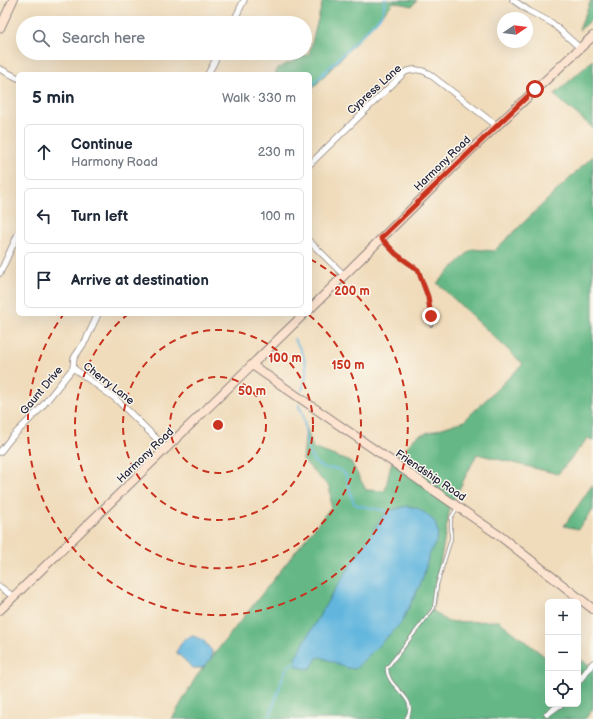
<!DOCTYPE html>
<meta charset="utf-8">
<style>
:root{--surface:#fff;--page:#f6f6f7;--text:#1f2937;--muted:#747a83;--line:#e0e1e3}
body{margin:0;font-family:"Balsamiq Sans",sans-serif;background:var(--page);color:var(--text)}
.controls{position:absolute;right:12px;bottom:12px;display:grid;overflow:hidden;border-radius:6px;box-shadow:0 4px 16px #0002}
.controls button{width:36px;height:36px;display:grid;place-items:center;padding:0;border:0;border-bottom:1px solid var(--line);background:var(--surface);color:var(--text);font:20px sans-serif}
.compass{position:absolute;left:497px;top:12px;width:36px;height:36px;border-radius:50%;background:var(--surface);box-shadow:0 4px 16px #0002;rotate:77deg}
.stop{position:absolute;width:12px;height:12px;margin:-9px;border:3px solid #c8321e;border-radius:50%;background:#fff}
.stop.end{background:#c8321e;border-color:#fff;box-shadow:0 1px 4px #0008}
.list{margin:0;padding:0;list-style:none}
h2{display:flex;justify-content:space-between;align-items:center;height:52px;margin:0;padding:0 16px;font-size:17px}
h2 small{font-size:13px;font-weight:400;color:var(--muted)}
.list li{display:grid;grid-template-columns:26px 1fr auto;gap:12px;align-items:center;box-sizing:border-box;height:56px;margin:0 8px 8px;padding:0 8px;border:1px solid var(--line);border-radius:6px}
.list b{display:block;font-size:15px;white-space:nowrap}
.list p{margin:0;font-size:13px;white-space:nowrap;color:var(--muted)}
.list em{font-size:13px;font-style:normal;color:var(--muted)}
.icon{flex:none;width:22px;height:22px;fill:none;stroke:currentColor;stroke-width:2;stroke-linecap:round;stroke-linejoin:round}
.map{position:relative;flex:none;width:593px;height:719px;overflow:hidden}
.search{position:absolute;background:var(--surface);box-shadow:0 4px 16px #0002;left:16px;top:16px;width:296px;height:44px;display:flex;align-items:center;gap:10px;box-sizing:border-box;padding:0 14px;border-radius:22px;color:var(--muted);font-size:15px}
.panel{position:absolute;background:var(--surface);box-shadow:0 4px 16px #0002;left:16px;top:72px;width:296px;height:244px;border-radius:6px}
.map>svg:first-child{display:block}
</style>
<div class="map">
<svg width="593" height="719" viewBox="0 0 593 719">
<rect width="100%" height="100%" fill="#fbf7ec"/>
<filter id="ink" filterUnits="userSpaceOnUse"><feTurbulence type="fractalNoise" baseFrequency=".025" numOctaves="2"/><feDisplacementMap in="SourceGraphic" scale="8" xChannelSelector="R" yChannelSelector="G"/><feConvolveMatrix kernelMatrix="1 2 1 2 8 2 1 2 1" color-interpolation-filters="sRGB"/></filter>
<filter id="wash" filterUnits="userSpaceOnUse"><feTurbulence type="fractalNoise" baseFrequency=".012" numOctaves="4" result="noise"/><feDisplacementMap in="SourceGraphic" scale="16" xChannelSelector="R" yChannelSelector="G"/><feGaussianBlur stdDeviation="0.9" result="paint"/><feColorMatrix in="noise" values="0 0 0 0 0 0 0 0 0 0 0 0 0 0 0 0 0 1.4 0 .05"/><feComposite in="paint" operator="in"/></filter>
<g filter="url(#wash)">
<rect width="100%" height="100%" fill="#f0dcbb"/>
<path fill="#65b885" stroke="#446d60" d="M323,0H417L412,6L394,2L310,91V74H275L278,68L309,54Z
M591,0H593V19L579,30Z
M593,60V128L554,95Z
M593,156V441L588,438L558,474L477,454L450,507L432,610L448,622L499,621L548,659V704H578V658L593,667V709L585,719H172L196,677L331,507L330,488L303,460L306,427L313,448L351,462L366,490L385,491L391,464L417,436L464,421L523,364L437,283L472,249L494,251Z
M593,484V510L578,529L564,526Z"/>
<path fill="#62b6de" stroke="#426c8c" d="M407,506L417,508L425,513L435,522L438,533L436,542L429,555L422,581L401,623L355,669L348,668L321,657L317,658L311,668L305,669L297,666L295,658L332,594L383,516L389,511Z
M193,636L203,640L212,651L211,659L202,668H193L176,652L184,639Z"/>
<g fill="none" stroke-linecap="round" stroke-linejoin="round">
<path stroke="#62b6de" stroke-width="2" d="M310,87L378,19L383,12L385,0
M285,314L286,315
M294,339C306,356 310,371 302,390
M299,405C298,409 301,408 302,412C308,428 302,456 320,466C328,472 337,464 345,474C351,483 348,497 356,505L391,512
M269,719L285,671L288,666L297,661"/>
</g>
</g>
<g filter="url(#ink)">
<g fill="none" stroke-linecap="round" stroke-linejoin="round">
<g stroke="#897f7b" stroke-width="4">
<path id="lane" d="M382,240L396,254L418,270L428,297L431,325
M406,719C421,697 386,689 387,668L434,608L437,585L451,539V518L457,508"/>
</g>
<g stroke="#897f7b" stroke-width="7">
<path id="street" d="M513,0L529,11L552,23L580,48
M233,23L244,0
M0,69L18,78
M208,74L219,53
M310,164L405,72C414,69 420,69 428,73L497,126
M310,242L344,275
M0,273L18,234
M73,368L116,399L167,449
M0,452L11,438L40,409L73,368L74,358L86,340L98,314
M0,587L14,597
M578,682L593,663
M547,714L561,704"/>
</g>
<g stroke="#897f7b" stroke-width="10">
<path id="secondary" d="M0,28L13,0
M310,309L472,149L593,36
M252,365L500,536L593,609
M0,610L304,314"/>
</g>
<use href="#lane" stroke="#fff" stroke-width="2.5"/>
<use href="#street" stroke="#fff" stroke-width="5.5"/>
<use href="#secondary" stroke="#fde4d0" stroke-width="8"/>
</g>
</g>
<g fill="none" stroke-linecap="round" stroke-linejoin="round" filter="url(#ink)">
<path stroke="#c8321e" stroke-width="5" d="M431,316L428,297L418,270L396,254L381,238L535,89"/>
</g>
<g fill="none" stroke="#c8321e" stroke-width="2" stroke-dasharray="7 5">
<circle cx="218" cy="425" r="48"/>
<circle cx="218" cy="425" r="95"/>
<path d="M309 315A143 143 0 1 1 127 315"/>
<path d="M310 259A190 190 0 1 1 63 315"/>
</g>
<g text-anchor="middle" stroke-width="3" stroke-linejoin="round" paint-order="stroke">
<g font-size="11" fill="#22223b" stroke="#fbf7ec">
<text transform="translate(374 89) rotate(-42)" y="4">Cypress Lane</text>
<text transform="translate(442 163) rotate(-44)" y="4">Harmony Road</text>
<text transform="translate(109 383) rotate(38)" y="4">Cherry Lane</text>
<text transform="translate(41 390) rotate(-50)" y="4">Gaunt Drive</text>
<text transform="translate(145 455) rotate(-44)" y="4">Harmony Road</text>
<text transform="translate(431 475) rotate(34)" y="4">Friendship Road</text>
</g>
</g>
<circle cx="218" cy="425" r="6" fill="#c8321e" stroke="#fbf7ec" stroke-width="2"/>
<g font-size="12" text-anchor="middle" font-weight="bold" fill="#c8321e" stroke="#fbf7ec" stroke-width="3" stroke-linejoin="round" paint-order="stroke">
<text x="352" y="295">200 m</text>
<text x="285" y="362">100 m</text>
<text x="348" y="369">150 m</text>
<text x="252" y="395">50 m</text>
</g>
</svg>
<div class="controls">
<button>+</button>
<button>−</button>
<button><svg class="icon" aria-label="locate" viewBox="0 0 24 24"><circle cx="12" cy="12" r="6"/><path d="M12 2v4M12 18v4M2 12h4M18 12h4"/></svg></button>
</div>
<svg class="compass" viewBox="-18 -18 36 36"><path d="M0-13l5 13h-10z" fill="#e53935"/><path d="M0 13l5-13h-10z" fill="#747a83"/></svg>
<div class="stop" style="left:535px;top:89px"></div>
<div class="stop end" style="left:431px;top:316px"></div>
<div class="search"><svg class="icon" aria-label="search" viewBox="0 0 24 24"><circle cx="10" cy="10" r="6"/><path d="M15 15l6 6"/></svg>Search here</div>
<section class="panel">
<h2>5 min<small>Walk · 330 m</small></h2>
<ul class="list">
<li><svg class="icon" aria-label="ahead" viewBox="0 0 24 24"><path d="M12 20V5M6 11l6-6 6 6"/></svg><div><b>Continue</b><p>Harmony Road</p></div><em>230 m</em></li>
<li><svg class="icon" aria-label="left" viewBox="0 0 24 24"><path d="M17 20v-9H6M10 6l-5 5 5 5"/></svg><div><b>Turn left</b></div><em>100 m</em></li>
<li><svg class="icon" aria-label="arrive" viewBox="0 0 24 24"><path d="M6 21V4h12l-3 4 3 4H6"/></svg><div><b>Arrive at destination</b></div></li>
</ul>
</section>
</div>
